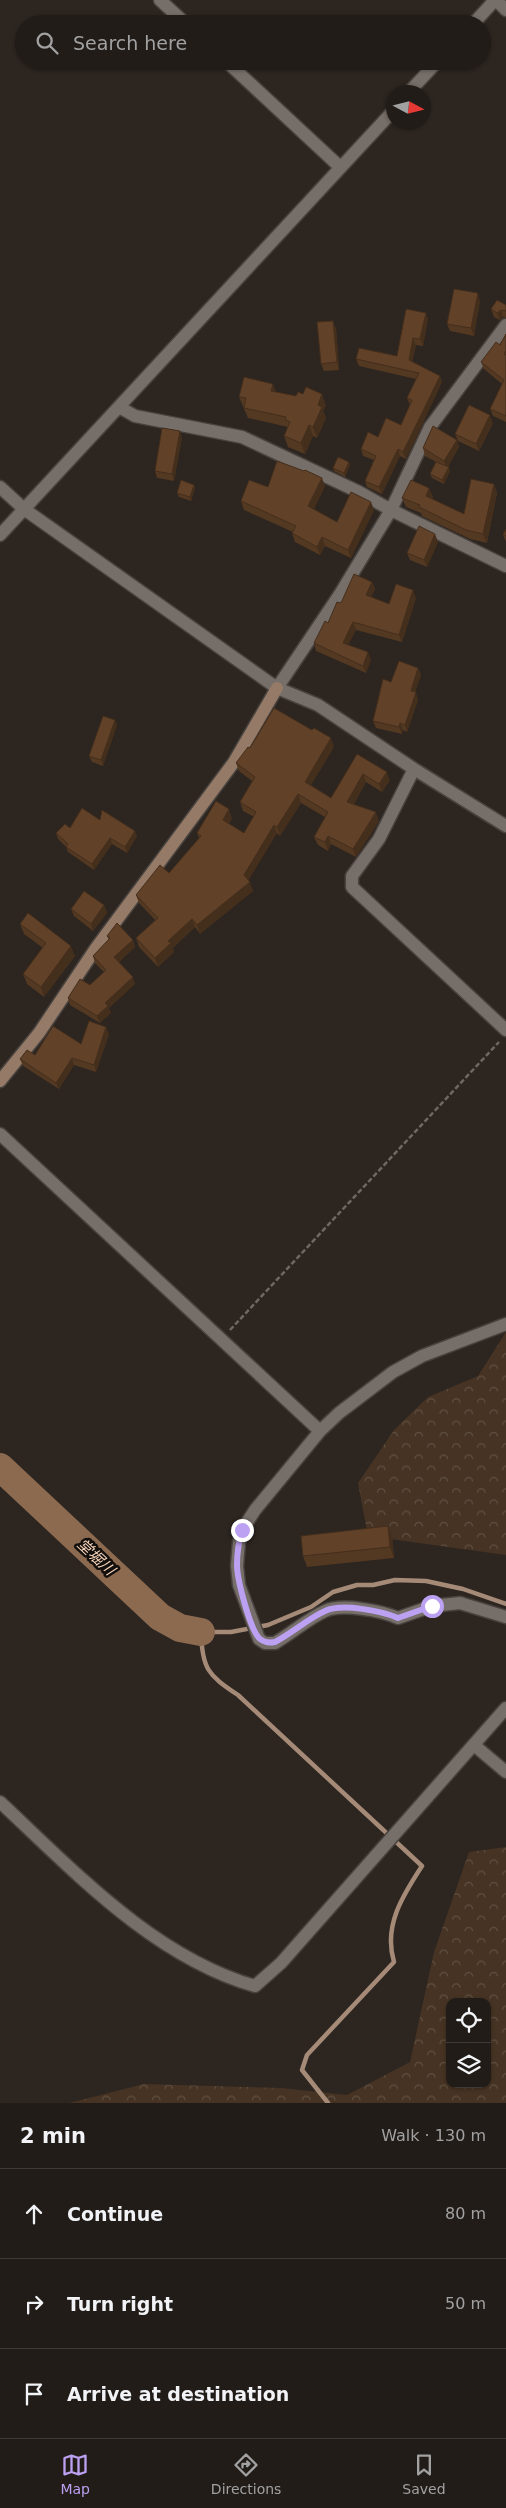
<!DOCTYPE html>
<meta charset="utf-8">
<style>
:root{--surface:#211c18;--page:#292521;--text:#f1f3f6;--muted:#a2a1a2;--line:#3e3a37;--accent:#bca0f2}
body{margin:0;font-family:"DejaVu Sans","Noto Sans JP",sans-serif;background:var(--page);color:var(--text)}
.controls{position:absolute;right:15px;bottom:15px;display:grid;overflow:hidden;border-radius:10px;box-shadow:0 1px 4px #0004}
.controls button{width:45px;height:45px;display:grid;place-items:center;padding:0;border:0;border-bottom:1px solid var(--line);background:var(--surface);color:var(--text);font:25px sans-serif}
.compass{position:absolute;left:386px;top:85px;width:45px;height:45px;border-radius:50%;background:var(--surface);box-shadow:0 1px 4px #0004;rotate:97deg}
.stop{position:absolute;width:15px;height:15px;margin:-11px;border:4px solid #bca0f2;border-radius:50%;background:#fff}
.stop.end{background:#bca0f2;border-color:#fff;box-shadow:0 1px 5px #0008}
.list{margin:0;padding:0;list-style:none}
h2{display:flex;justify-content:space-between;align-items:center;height:65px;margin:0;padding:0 20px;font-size:21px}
h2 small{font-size:16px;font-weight:400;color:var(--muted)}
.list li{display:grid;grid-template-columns:32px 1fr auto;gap:15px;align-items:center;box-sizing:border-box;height:90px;padding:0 20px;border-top:1px solid var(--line)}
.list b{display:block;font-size:19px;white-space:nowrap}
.list em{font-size:16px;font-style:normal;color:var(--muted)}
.icon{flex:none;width:28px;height:28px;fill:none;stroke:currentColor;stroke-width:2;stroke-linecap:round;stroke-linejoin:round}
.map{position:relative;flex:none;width:506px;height:2103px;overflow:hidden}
.search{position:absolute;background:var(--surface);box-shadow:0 1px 4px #0004;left:15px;right:15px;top:15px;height:55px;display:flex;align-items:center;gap:12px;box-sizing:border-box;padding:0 18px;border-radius:28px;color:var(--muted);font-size:19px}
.sheet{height:335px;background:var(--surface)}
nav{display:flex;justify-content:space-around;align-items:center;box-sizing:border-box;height:70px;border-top:1px solid var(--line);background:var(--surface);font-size:14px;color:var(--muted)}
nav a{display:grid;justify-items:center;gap:2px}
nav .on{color:var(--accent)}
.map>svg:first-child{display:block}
</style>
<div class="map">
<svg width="506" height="2103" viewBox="0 0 506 2103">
<defs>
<pattern id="forest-crowns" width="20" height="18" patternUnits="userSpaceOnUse" patternTransform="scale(1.25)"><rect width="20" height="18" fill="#463323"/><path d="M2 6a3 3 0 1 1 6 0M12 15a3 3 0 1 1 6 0" fill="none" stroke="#605042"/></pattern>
</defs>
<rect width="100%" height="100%" fill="#2c2520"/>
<path fill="url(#forest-crowns)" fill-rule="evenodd" d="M506,1332V1555L368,1536L358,1483L394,1430L428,1397L478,1376Z
M506,1847V2103H69L144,2084L281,2088L347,2095L410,2062L434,1952L469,1852ZM450,2002H487V2084H450Z"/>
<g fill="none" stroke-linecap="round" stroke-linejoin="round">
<path stroke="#a48a77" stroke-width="4.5" d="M328,2103L302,2070L307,2055L394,1962C383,1926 403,1895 422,1866L238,1695C208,1675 202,1669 201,1632H231L268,1625L311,1607L333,1592L357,1585H373L395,1580L426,1581L463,1589L506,1604"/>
<path stroke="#8c6a50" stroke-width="28" d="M0,1467L160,1617L180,1628L201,1632"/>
<g stroke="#48423e" stroke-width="15">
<path id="street" d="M160,0L186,24
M496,0L506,10
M473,24L495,0
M226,61L340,167
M409,92L438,61
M119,407L135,416L242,437L359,492L391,510L506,566
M0,487L24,509L277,688L318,705L414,769L506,826
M0,535L394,110
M277,688L340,594L391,510L430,427L506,325
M414,769L379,839L352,876V887L506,1030
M0,1134L320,1431
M506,1324L422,1356L393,1372L339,1413L320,1431L255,1510L242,1530L239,1542L237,1566L239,1585L259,1639L265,1643H275C292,1633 309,1618 325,1611C342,1603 382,1611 398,1618L432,1606L460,1603L506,1617
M474,1745L506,1772
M0,1802C75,1872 154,1957 255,1986L281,1963L506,1708"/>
</g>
<g stroke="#48423e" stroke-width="15">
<path id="secondary" d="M0,1081L39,1033L96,948L234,762L277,688"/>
</g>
<path stroke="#6e6864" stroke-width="2.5" stroke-dasharray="5 2.5" stroke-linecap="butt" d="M230,1330L499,1042"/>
<use href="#street" stroke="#766e68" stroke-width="12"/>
<use href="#secondary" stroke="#957b67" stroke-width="12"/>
</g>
<path fill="#533822" d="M480,301L474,336L450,331L447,324Z
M506,305V318L503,317L500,320L494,317L491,309Z
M428,319L423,346L416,345L412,362L440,376L442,382L406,459L400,456L382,494L367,487L365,481L374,460L363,456L361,449L378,437L401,425L410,405L407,398L416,379L359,366L356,359L397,356Z
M336,328L339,370L324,371L321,364Z
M506,334V422L493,416L490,409L502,384L484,369L481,362L500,345Z
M276,392L326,405L323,411L326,418L317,438L313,436L305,454L288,447L284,436L288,427L248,418L239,397Z
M493,423L479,451L458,441L455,434Z
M182,437L174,481L157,478L155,471Z
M457,440L459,447L448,467L450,471L444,484L432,478L430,474L436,462L425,456L423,448Z
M350,465L345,477L334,471L333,468Z
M494,484L497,493L487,543L470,539L422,516L421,513L406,507L402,498L429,488L433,497L432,499L464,514Z
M194,485L195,488L191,501L179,497L177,493Z
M325,486L314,509L337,522L374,510L351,558L325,546L320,555L295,542L292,533L293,532L244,510L241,501L268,487Z
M506,529V542L503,535Z
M438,542L427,567L410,560L407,553Z
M372,582L375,589L371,597L389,604L416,598L402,642L356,630L348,645L371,660L366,673L316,651L314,643L341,603Z
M418,668L421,675L415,692L418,700L407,732L403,730L402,734L376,728L373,721L391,682Z
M117,725L103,766L92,762L89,756Z
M334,747L311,785L331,798L357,754L390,780L382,792L366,782L354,804L379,821L356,857L331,844L328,851L318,845L314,837L325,817L301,803L280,836L277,833L248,880L253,891L200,934L195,927L173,948L174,952L158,967L139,947L136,938L155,920L139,903L136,895L169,873L199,838L197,833L232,818L229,824L244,833L254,817L243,811L240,802L252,781L239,771L236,763L250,748Z
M100,820L137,836L127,853L112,844L94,870L68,852L66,847L58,839L56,833Z
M104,905L107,913L93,931L74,916L71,909Z
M20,924L75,956L44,997L27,984L23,974L43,948L24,934Z
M107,936L133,940L135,947L119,962L135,984L109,1008L111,1013L100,1023L70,1005L68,998L90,985L104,972L95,963L93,956L109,940Z
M109,1034L96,1072L74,1065L59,1089L23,1066L20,1059L81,1044Z
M388,1526L392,1537L394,1558L307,1567L303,1556Z"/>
<path fill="#442e1c" d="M478,293L480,301L474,336L471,328Z
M501,310L503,317L500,320L497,313Z
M426,313L428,319L423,346L420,339Z
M333,321L336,328L339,370L337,362Z
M413,338L416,345L411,367L409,360Z
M440,376L442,382L406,459L403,452Z
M273,384L277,394L271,391Z
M322,394L326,405L323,411L326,418L317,438L313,427L318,405Z
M490,415L493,423L479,451L476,444Z
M309,425L313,436L305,454L301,443Z
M180,431L182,437L174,481L172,474Z
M457,440L459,447L447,468L444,461Z
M398,449L400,456L382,494L379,487Z
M349,462L350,465L345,477L344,473Z
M449,467L450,471L444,484L442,480Z
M322,478L325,486L311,515L308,506Z
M494,484L497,493L487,543L483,534Z
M194,485L195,488L191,501L190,497Z
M429,488L433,497L429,505L426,496Z
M371,502L374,510L351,558L348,550Z
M435,534L438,542L427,567L424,560Z
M322,537L325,546L320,555L317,547Z
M372,582L375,589L369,602L366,595Z
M413,590L416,598L402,642L399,635Z
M353,622L356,630L345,650L343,643Z
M368,652L371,660L366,673L363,666Z
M418,668L421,675L413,698L411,691Z
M416,692L418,700L407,732L405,725Z
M115,720L117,725L103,766L101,760Z
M400,723L403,730L402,734L399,727Z
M331,738L334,747L308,790L305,782Z
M387,772L390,780L382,792L379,784Z
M363,774L366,782L350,810L347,802Z
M298,794L301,803L280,836L277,827Z
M229,809L232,818L226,828L223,820Z
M376,812L379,821L356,857L353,849Z
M274,825L277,833L247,883L244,875Z
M135,831L137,836L127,853L125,847Z
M328,836L331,844L328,851L325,842Z
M110,838L112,844L94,870L92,864Z
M250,882L253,891L200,934L197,925Z
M104,905L107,913L93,931L91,924Z
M192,919L195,927L173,948L174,952L158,967L155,958L168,941Z
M133,940L135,947L117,964L114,957Z
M71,946L75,956L44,997L41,987Z
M133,977L135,984L109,1008L111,1013L100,1023L97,1016L105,1003Z
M106,1027L109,1034L96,1072L94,1065Z
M72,1058L74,1065L59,1089L56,1083Z
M388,1526L392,1537L394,1558L390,1547Z"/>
<path fill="#614128" stroke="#442e1c" d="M454,289L478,293L471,328L447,324Z
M497,300L506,305V311L501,310L497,313L491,309Z
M406,309L426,313L420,339L413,338L409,360L440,376L403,452L398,449L379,487L365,481L376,456L361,449L368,432L378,437L386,418L401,425L412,400L407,398L419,373L356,359L359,348L397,356Z
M333,321L337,362L321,364L317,322Z
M506,334V351L504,354L506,355V416L490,409L504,380L481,362L496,342L500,345Z
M244,377L273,384L271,391L296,396L298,392L303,394L306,387L322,394L318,405L322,407L313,427L309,425L301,443L284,436L290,422L285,420L286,417L244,408L246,398L239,397Z
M469,405L490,415L476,444L455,434Z
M433,426L457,440L444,461L423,448Z
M162,428L180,431L172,474L155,471Z
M338,457L349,462L344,473L333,468Z
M277,461L304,471L305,470L322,478L308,506L337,522L351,492L371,502L348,550L322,537L317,547L292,533L296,526L241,501L249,480L268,487Z
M436,462L449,467L442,480L430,474Z
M471,479L494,484L483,534L466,530L419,507L420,505L402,498L411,480L429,488L426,496L464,514Z
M181,480L194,485L190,497L177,493Z
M419,526L435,534L424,560L407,553Z
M506,529V536L503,535Z
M354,574L372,582L366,595L389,604L396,584L413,590L399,635L353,622L343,643L368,652L363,666L314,643L325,621L328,623L337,602L341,603Z
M399,661L418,668L411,691L416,692L405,725L400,723L399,727L373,721L383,679L391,682Z
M274,708L312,730L314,728L331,738L305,782L331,798L357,754L387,772L379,784L363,774L347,802L376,812L353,849L328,836L325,842L314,837L328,812L298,794L277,827L274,825L244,875L250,882L197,925L192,919L168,941L171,943L155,958L136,938L158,918L136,895L160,865L169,873L201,836L197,833L216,801L229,809L223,820L244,833L256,812L240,802L255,777L236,763L248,747L250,748Z
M103,716L115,720L101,760L89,756Z
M82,808L100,820L102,810L135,831L125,847L110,838L92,864L66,847L68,844L56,833L65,824L70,828Z
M84,891L104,905L91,924L71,909Z
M28,913L71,946L41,987L23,974L46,943L20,924Z
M117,923L133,940L114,957L133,977L105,1003L108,1006L97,1016L68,998L80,979L90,985L106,970L93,956L110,938L107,936Z
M89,1021L106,1027L94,1065L72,1058L56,1083L20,1059L27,1050L35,1055L53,1026L81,1044Z
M388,1526L390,1547L303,1556L301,1536Z"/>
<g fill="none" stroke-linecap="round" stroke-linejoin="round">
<path stroke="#bca0f2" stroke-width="6" d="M242,1530C239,1541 237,1553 237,1565C237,1579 250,1630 260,1639C265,1643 270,1643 275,1642C292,1633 309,1618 325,1611C342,1603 382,1611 398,1618L432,1606"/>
</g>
<g text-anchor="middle" stroke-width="5" stroke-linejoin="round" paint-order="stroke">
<g font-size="15" font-style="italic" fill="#f8d5ba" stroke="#120f0d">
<text transform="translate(96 1557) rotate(43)" y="5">堂堀川</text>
</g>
</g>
</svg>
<div class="controls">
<button><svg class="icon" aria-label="locate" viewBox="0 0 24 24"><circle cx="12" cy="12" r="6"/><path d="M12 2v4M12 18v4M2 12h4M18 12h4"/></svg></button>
<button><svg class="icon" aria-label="layers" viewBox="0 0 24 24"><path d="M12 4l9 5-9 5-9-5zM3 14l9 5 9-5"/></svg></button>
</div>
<svg class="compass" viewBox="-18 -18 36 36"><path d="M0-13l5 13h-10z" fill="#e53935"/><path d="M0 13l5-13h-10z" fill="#a2a1a2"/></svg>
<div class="stop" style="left:432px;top:1606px"></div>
<div class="stop end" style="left:242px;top:1530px"></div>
<div class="search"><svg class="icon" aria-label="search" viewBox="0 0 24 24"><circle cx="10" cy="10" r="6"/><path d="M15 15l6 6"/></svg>Search here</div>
</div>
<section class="sheet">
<h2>2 min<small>Walk · 130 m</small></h2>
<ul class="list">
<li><svg class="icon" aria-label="ahead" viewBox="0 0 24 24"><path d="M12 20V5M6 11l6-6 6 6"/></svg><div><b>Continue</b></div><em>80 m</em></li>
<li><svg class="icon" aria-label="right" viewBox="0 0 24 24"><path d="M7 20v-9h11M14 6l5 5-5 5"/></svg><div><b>Turn right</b></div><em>50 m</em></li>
<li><svg class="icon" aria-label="arrive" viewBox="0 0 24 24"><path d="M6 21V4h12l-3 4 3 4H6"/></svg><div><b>Arrive at destination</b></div></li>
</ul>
</section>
<nav>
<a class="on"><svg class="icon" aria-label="map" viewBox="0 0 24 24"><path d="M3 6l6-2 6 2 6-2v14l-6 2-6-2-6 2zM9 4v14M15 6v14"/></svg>Map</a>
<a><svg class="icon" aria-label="directions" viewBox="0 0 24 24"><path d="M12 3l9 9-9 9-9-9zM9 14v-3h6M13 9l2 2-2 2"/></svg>Directions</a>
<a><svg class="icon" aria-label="saved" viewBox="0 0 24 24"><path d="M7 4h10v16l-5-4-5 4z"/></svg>Saved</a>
</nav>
